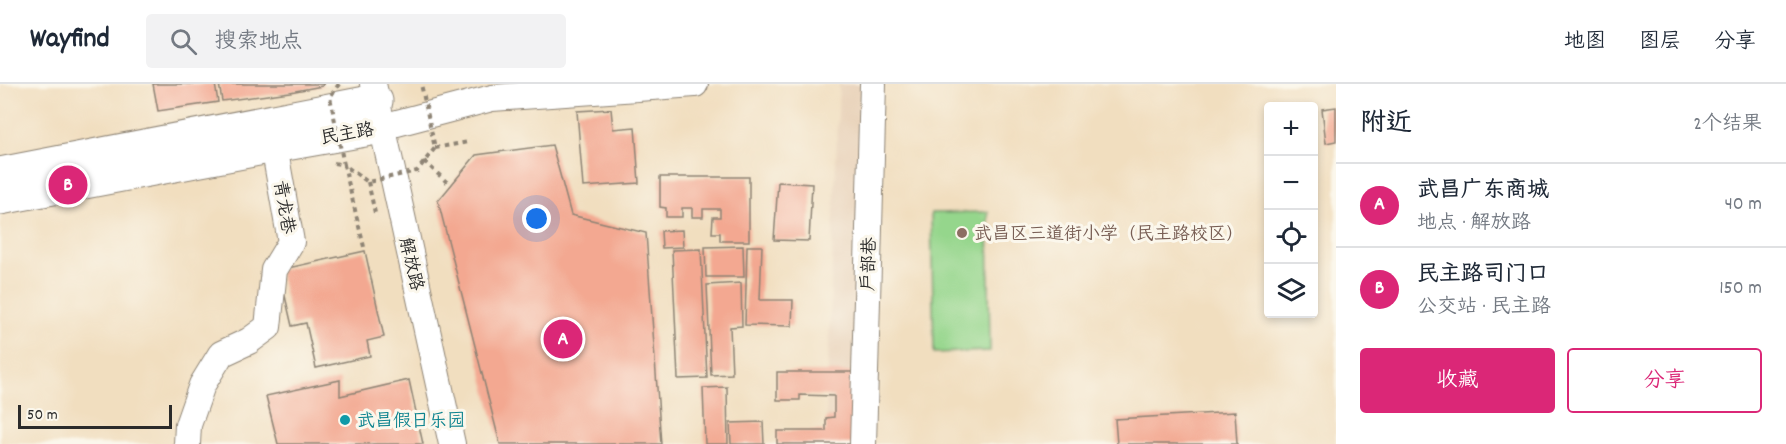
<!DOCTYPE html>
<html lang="zh">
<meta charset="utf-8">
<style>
:root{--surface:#fff;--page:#f2f2f3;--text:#1f2937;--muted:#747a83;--line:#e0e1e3;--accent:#db2777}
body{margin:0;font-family:Dekko,"LXGW WenKai TC",sans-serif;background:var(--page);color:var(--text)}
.controls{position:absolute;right:18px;top:18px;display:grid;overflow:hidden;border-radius:6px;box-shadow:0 3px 9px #0003}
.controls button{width:54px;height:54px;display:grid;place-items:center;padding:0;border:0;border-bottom:2px solid var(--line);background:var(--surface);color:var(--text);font:30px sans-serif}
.scale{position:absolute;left:18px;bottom:15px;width:154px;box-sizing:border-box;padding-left:6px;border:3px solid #2b2b2b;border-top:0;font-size:16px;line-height:21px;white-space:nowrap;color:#2b2b2b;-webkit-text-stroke:4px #fbf7ec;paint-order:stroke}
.you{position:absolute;left:537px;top:135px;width:21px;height:21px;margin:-15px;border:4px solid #fff;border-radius:50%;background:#1a73e8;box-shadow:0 0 0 9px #1a73e833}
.badge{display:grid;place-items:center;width:39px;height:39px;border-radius:50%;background:var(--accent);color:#fff;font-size:20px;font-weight:700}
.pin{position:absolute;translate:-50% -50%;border:3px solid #fff;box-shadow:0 2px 6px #0006}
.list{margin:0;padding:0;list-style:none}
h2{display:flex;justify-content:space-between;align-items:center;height:78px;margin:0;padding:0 24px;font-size:26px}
h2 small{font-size:20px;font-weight:400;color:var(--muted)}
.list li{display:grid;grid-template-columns:39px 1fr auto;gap:18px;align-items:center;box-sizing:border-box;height:84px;padding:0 24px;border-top:2px solid var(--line)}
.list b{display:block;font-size:22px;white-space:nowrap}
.list p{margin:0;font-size:20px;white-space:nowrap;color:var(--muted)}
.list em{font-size:20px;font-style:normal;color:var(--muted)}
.actions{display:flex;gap:12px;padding:18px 24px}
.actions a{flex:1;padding:14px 0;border:2px solid var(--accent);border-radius:6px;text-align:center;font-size:21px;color:var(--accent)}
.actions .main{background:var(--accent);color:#fff}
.icon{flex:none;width:33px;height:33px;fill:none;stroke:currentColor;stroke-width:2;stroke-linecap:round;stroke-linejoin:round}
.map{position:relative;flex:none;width:1336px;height:360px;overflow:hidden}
header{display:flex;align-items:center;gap:36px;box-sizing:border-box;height:84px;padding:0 30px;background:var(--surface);border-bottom:2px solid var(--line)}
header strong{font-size:28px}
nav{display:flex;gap:33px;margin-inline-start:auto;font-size:21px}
.search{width:420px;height:54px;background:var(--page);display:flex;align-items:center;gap:15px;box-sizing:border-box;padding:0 21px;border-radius:6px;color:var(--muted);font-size:22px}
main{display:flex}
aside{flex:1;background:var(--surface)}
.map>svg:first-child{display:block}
</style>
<header>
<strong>Wayfind</strong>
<div class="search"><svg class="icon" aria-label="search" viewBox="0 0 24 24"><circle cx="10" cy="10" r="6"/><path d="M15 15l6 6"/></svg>搜索地点</div>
<nav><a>地图</a><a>图层</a><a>分享</a></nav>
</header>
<main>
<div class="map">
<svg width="1336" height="360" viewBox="0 0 1336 360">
<rect width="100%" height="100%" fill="#fbf7ec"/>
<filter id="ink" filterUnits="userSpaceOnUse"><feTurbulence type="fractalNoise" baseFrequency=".0167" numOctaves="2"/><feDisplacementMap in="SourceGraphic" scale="12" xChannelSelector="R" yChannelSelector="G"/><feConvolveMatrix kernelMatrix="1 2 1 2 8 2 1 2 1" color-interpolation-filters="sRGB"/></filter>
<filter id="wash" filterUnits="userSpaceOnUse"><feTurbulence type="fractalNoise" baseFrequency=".008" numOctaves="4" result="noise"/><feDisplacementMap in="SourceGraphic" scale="24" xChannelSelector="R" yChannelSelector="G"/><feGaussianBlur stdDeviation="1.35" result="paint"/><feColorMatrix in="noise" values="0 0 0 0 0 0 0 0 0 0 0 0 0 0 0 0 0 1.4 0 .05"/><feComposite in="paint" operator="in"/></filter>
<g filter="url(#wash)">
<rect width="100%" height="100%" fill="#f1debf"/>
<path fill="#e7cfb5" d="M839,0H870L864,360H825Z"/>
<path fill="#95d68c" stroke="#60805c" stroke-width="1.5" d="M988,128L990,267L934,269L931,129Z"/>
<g id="blocks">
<path fill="#f3a891" d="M153,0H215L218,18L158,27Z
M219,0H324L322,2L290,8L222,17Z
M1336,23V57L1326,59L1322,25Z
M611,25L613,45L635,43L639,99L583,103L577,27Z
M552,61L571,131L646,149L661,360H500L438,117L476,71Z
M660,93H749V157H720V149H712L713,133H720V125H703V133H692V124H682V133H666V124L660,123Z
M778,98L812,100L809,157L774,156Z
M682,146L683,163L662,164L661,147Z
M743,162L744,193H706L705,163Z
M747,162H762L760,216H793L792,242L745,241Z
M701,165L707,294L678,295L672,166Z
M365,167L384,253L367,257L370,272L316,284L306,239L292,242L279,186Z
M741,199L742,242L730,243L732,290L711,291L707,201Z
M777,288H858L857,360H777V347H826V334L834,333V312L800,311V316H777Z
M340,296V312L409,296L423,360H278L266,312Z
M727,303L728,360H705L703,304Z
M1235,328L1237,360H1117L1115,335Z
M763,338L764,360H731L730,339Z"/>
</g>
</g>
<g filter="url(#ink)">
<use href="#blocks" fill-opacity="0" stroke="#8e8475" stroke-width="1.5"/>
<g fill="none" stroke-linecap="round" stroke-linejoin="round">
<g stroke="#8e8475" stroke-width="28">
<path id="minor" d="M373,0L452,360
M382,43L492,14L695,0
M187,360L188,341L202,301L221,270L249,257L268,243L274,186L291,158L274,62
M863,360L873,0"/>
</g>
<g stroke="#8e8475" stroke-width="35">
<path id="major" d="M0,90L376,17
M0,114L274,62L382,43"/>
</g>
<path stroke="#8e8475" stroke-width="4" stroke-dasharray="4.5 4.5" stroke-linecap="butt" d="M435,64L468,58
M424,77L451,102
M334,79L344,81L365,167
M368,98L375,129"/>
<use href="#minor" stroke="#fff" stroke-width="26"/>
<use href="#major" stroke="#fff" stroke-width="33"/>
<path stroke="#8e8475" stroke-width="4" stroke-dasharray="4.5 4.5" stroke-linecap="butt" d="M339,0L330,13L344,81L368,98L417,87L435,64L421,0"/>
</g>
</g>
<circle fill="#8d6e63" stroke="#fbf7ec" stroke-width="2" cx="962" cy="149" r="6"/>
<circle fill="#0f9aa8" stroke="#fbf7ec" stroke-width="2" cx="345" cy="336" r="6"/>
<g text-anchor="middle" stroke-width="6" stroke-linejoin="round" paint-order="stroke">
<g font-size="18" fill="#2b2b2b" stroke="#fbf7ec">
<text transform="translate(347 49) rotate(-10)" y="6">民主路</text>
<text transform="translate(285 123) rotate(81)" y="6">青龙巷</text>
<text transform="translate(412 180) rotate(77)" y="6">解放路</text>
<text transform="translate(868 180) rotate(-88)" y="6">户部巷</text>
</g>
<g font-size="18" fill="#785e54" stroke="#fbf7ec" text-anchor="start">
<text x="974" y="155">武昌区三道街小学（民主路校区）</text>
</g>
<g font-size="18" fill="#0d838f" stroke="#fbf7ec" text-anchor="start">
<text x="357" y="342">武昌假日乐园</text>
</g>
</g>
</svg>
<div class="controls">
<button>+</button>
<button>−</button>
<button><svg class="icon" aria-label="locate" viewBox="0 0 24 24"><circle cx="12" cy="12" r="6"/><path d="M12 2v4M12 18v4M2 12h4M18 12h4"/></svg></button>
<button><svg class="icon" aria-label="layers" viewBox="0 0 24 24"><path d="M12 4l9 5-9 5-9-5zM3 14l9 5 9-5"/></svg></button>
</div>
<div class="scale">50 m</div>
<div class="you"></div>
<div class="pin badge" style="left:563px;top:255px">A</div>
<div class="pin badge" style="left:68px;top:101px">B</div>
</div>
<aside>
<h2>附近<small>2个结果</small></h2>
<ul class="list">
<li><span class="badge">A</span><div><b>武昌广东商城</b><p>地点 · 解放路</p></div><em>40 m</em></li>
<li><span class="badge">B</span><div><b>民主路司门口</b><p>公交站 · 民主路</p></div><em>150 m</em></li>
</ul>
<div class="actions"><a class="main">收藏</a><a>分享</a></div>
</aside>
</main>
